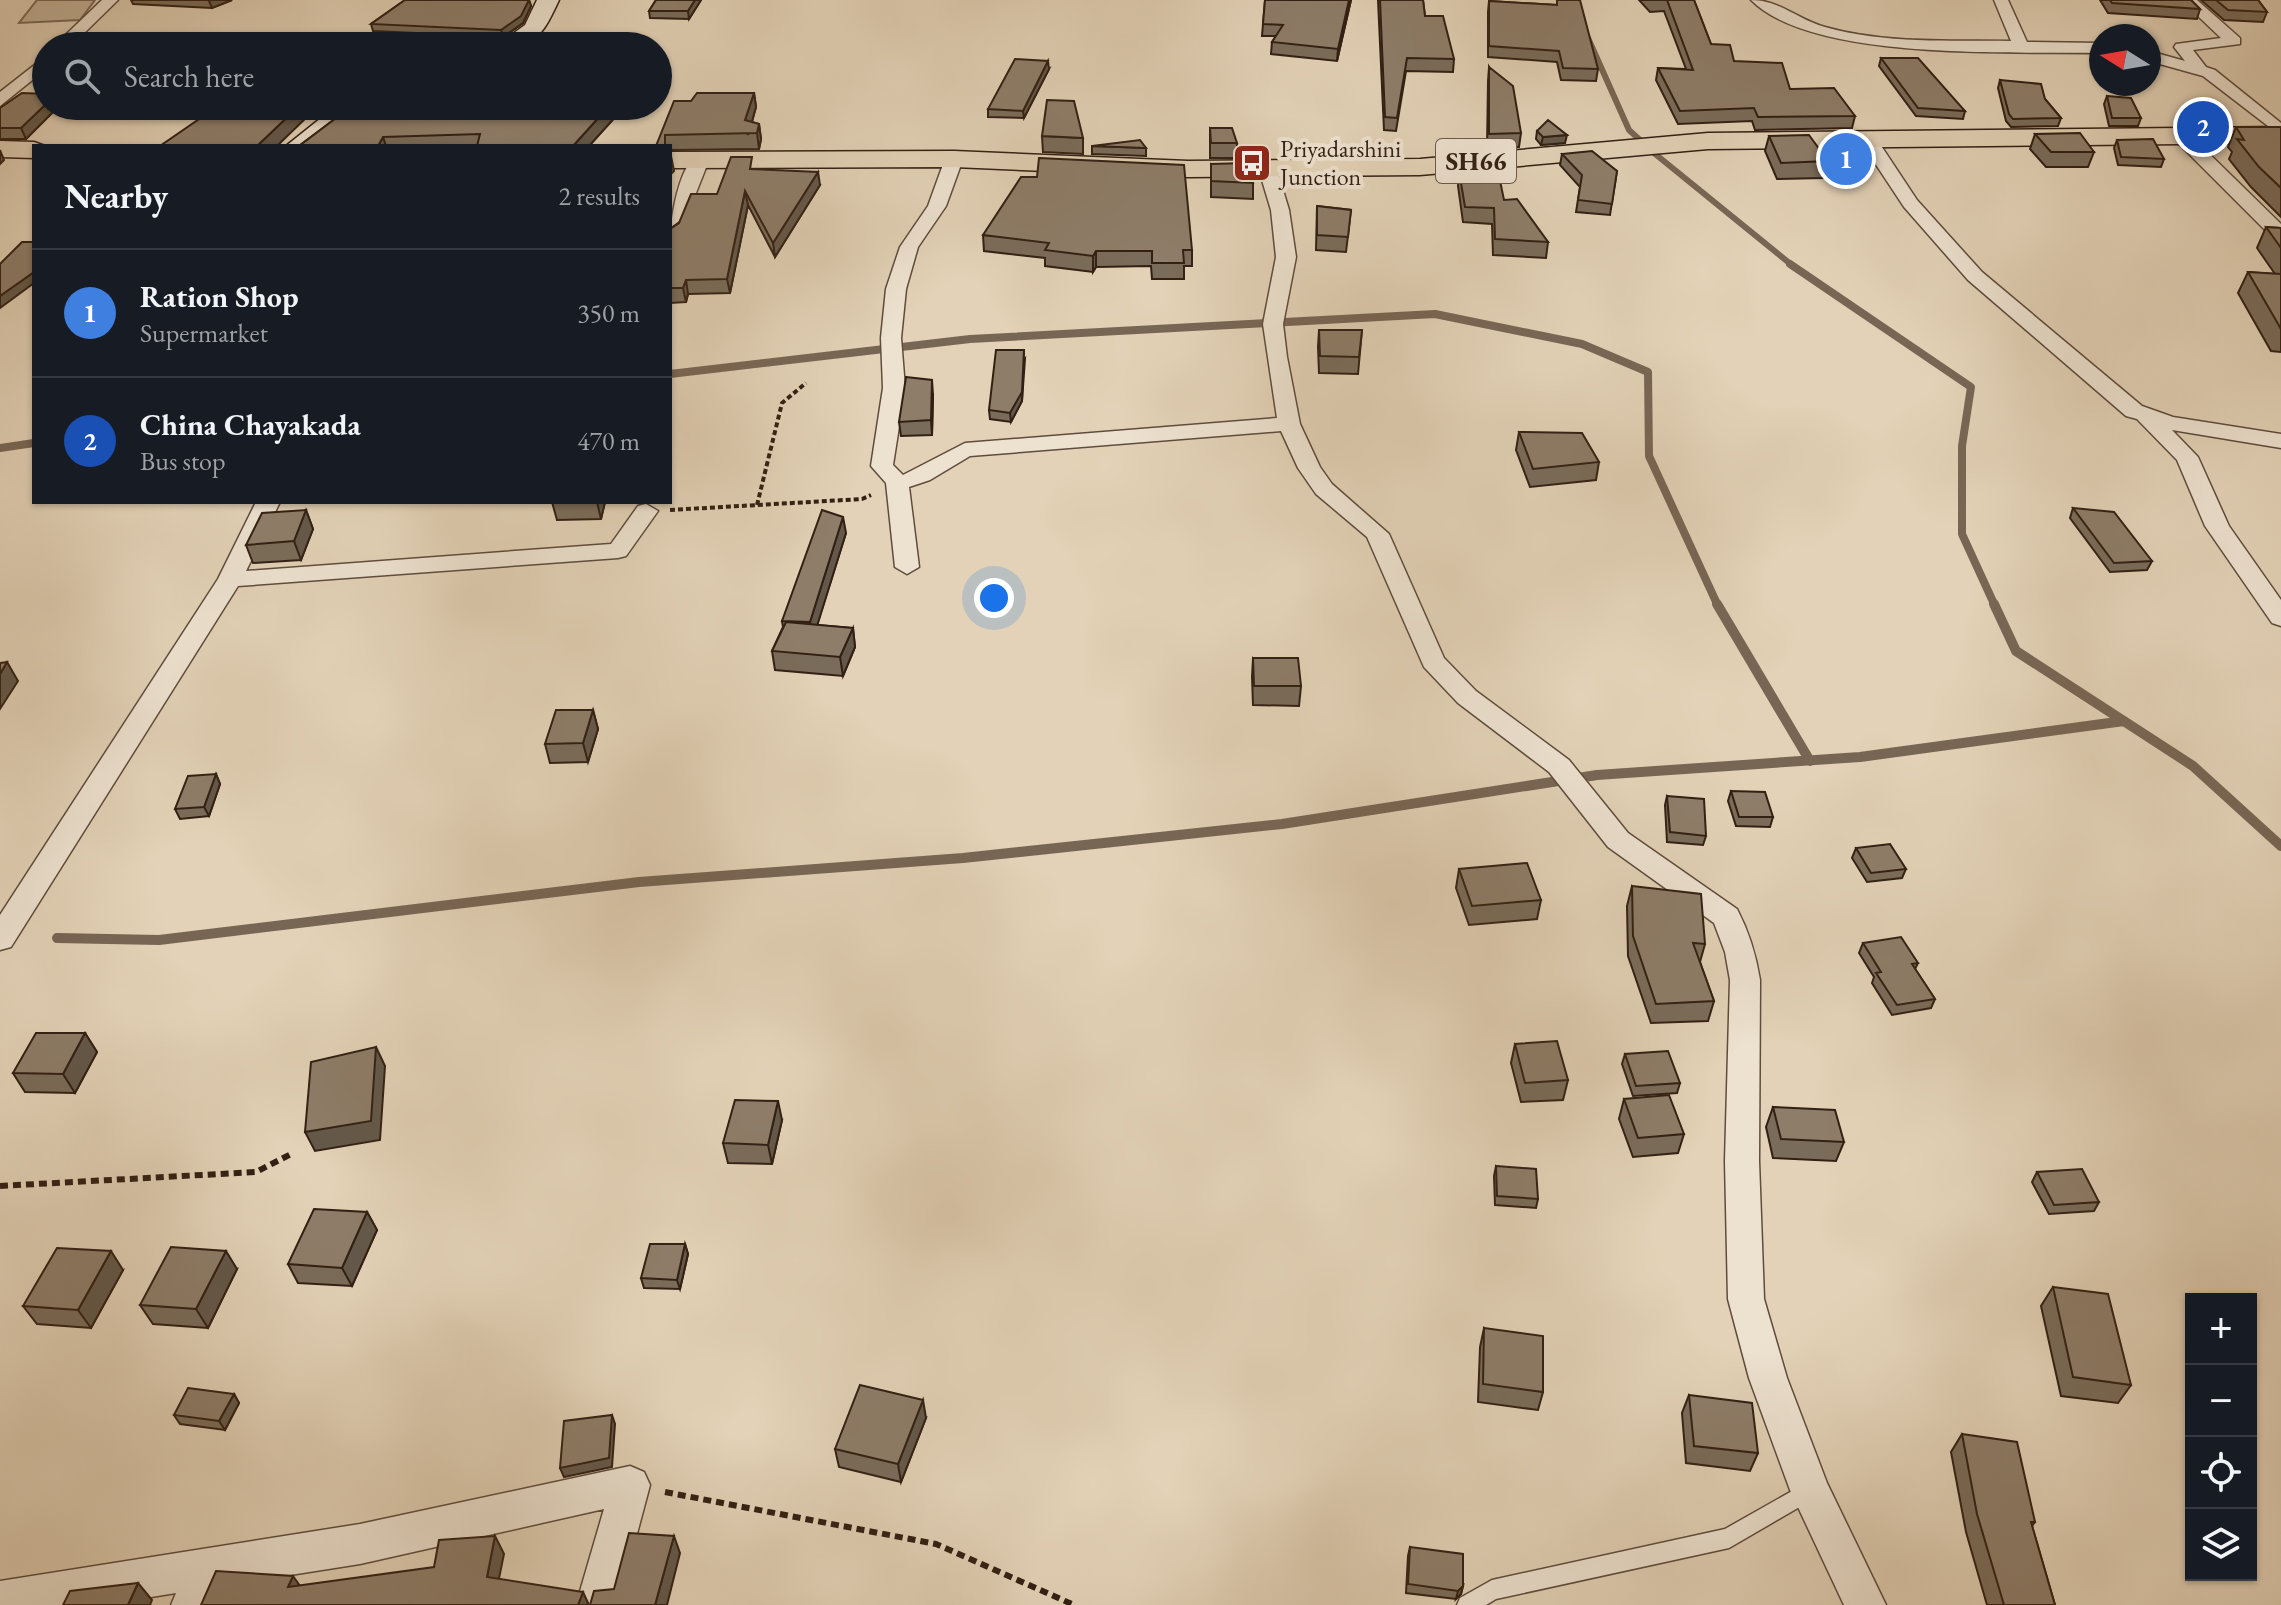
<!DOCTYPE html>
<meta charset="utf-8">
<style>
:root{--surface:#171b24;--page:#20242c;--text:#f1f3f6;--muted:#9ea1a6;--line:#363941;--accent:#c59692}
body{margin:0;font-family:"EB Garamond",serif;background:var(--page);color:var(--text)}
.controls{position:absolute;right:24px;bottom:24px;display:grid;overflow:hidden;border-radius:0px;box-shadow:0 2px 6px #0004}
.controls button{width:72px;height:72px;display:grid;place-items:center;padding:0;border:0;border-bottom:2px solid var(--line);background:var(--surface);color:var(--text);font:40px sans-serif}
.compass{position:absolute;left:2089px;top:24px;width:72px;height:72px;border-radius:50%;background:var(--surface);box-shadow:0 2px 6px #0004;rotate:281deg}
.you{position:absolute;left:994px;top:598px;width:28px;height:28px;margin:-20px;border:6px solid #fff;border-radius:50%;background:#1a73e8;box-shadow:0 0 0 12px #1a73e833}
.badge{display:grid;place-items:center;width:52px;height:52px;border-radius:50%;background:var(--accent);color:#fff;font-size:26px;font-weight:700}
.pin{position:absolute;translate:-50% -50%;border:4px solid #fff;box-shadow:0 2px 8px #0006}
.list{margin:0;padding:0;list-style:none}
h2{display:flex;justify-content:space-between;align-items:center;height:104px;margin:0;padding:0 32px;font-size:34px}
h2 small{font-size:26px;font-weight:400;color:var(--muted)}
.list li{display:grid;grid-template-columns:52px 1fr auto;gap:24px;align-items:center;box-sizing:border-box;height:128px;padding:0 32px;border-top:2px solid var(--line)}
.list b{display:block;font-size:30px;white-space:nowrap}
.list p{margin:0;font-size:26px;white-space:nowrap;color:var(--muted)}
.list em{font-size:26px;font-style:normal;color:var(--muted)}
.icon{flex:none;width:44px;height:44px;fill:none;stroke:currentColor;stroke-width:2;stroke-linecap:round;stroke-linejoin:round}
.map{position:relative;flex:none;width:2281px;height:1605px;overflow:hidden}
.search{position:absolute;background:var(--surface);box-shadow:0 2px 6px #0004;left:32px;top:32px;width:640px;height:88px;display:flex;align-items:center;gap:20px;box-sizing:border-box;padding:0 28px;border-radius:44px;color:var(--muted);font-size:30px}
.panel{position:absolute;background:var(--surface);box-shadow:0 2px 6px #0004;left:32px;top:144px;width:640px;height:360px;border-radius:0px}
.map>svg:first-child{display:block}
</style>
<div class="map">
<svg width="2281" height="1605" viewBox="0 0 2281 1605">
<rect width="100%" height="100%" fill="#e3d2b7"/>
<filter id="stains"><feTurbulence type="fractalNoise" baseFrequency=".0025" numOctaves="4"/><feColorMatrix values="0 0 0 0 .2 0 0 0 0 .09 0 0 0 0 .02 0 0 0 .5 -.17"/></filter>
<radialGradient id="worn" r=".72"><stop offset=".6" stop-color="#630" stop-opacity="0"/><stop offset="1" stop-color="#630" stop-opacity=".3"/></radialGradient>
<path fill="#c5b49b" stroke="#7c6a58" stroke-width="2" d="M37,0H95L80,20L19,23Z"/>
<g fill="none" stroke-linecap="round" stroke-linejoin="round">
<path stroke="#786655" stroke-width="6" d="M1588,38L1629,130L1640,140
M1649,149L1793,266"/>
<path stroke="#786655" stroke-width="8" d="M1790,264L1971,387L1962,446V534L1995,606
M670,374L970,339L1435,314L1582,344L1648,372L1649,456L1718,606
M0,448L34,443"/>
<path stroke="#786655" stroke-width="10" d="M1717,604L1810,761
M1994,604L2016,651L2193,766L2281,846
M57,938L159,940L639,882L963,858L1282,824L1597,775L1860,757L2124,721"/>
<g stroke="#5e4c3d" stroke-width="3">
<path id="lane" d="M1808,1482L1815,1484L1818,1491L1815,1498L1729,1548L1496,1599L1486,1605H1457L1460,1598L1492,1580L1725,1529Z"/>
</g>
<g stroke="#5e4c3d" stroke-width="3">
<path id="street" d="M102,0H118L71,46H54Z
M1751,0C1780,0 1798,20 1825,27C1885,44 1950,40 2011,41L1994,0H2008L2027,42L2101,43V53C2015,51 1812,62 1751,0Z
M2181,0H2197L2240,38V44L2193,50L2206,67L2215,70L2281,123V136L2203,76L2149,61V51L2185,61L2174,47L2176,44L2221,38Z
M46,56V69L0,106V92Z
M2182,132L2188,133L2281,224V238L2272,237L2176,141V133Z
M1870,137L1876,138L1917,200L1982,272L2142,406L2173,417L2281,434V448L2172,430L2198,457L2229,526L2281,600V626L2272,623L2205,526L2177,460L2137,419L2126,416L1968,280L1904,207L1861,142Z
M954,154L963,159L946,206L918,247L906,289L901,338L905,388L893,465L903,475L965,443L1277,418L1263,324L1276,257L1271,210L1258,167L1267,162L1276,167L1289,210L1296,257L1283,324L1287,357L1300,424L1320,467L1332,484L1389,534L1444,658L1476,691L1569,760L1628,833L1737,909C1749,932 1756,955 1760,980L1759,1161L1764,1299L1787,1378L1827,1483L1886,1605H1844L1790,1490L1749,1378L1728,1299L1725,1161L1730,980L1725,952L1714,923L1608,847L1549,772L1458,703L1424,667L1367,537L1316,494L1298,468L1281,431L970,456L930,480L909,487L919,567L907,574L895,567L886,483L871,466L883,388L881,338L886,289L900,247L928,206L945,159Z
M700,155L709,160L679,236L670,242C670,223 679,160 700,155Z
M256,502H280L246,571L611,544L638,506L646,504L658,511L626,556L618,558L238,586L11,947L0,950V915L218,579Z
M630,1466L644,1472L650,1485L618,1605H576L604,1509L360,1564L220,1586L213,1605H171L176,1593L102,1605H0V1581L360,1524Z"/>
</g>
<g stroke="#322014" stroke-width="3">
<path id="secondary" d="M537,0H559C542,36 537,46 496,46L525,25Z
M336,106H370L366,111L346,119L313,146H286Z"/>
</g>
<g stroke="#322014" stroke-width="3">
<path id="primary" d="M2281,127V143L1708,149L1420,175L1188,177L954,167L670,168V152L954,151L1188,161L1420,159L1708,133Z
M0,141L34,142L45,146H34V158L0,157Z"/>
</g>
<path stroke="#322014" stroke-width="4" stroke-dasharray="5 3" stroke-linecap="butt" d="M757,505L782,403L806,383
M670,510L862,499L871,495"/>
<path stroke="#322014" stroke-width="6" stroke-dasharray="8 5" stroke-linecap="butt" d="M0,1186L256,1172L293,1153
M665,1492L936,1544L1074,1605"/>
<use href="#lane" fill="#ede2d0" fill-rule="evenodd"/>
<use href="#street" fill="#ede2d0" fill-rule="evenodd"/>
<use href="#secondary" fill="#ede2d0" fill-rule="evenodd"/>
<use href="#primary" fill="#e3d2b7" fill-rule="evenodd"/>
</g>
<path fill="#7a6c5a" stroke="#322014" stroke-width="2" d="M131,0H232L212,8L133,4Z
M405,0H529L531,6L523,23L503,37L373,31L371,24Z
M656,0H701L689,19L650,18L649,11Z
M1265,0H1351L1337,61L1271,54L1272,42L1276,36H1262Z
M1378,0H1423L1425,16L1454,59L1453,72L1406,71L1396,131L1384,130Z
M1639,0H1694L1711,44L1734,61L1790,89L1855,116L1852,128L1755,130L1752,121L1678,124L1656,80L1658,68L1686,69L1664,11L1650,12Z
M2100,0H2191L2200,9L2197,19L2108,13Z
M2201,0H2258L2267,12L2263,22L2224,20Z
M1489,1L1557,5L1598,69L1596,81L1561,80L1557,62L1488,57V12Z
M1881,58L1965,111L1963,119L1916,116L1879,66Z
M1489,67L1521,133L1519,147L1487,149L1488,81Z
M1049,69L1024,118L988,117V109Z
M2000,80L2045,99L2061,118L2058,126L2011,127L2006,121L1998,88Z
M754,93L756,107L752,122L759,124L761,139L759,149L670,150V146H656L691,101Z
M2107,96L2141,118L2138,126H2109L2104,104Z
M59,106L26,139H0V108Z
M352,106H430V108L618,114L589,146H299Z
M2236,127H2281V217L2251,187L2229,159L2232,152L2228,147Z
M1210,128L1237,143V158H1210Z
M1537,131L1565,143L1541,145L1536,139Z
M2035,134L2094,152L2088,167H2046L2030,149Z
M1042,136L1083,138V154L1043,152Z
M1769,136L1828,161L1824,178L1777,179L1765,151Z
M2117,140L2164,159L2161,167L2118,165L2114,148Z
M1092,146L1146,148V156L1092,154Z
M1562,154L1617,171L1610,215L1576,212L1580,187L1560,165Z
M1211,164L1253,183V199L1211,197Z
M754,169L820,185L775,257L748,205L730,293L688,294L686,302L670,303V203V229L717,194Z
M1459,171L1504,200L1548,242L1546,258L1493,255L1492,224L1463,222L1458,186Z
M1317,206L1351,210L1346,252L1316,250Z
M2266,227L2281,228V352L2271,351L2238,293L2248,272L2275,274L2257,248Z
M983,235L1192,250V266H1184V279H1152L1151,266L1096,267L1093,272L1045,266V258L984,251Z
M1319,330H1362L1358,374L1319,373L1318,347Z
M1025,359L1022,401L1011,422L990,419L989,410Z
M933,395L932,435L901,436L899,422Z
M1519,432L1599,462L1596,480L1530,487L1516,450Z
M552,502H605L601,519L557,520Z
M2073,508L2152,561L2147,570L2110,572L2070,518Z
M306,510L313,529L301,560L253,563L246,545Z
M846,533L817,625L853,628L855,647L843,676L775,670L772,651L783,627L782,621Z
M1253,658L1301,686L1299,706L1253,705L1252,677Z
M593,710L598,729L588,762L550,763L545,744Z
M216,774L220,784L209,816L180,819L175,809Z
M1731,791L1773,817L1770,827L1736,826L1728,801Z
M1667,796L1706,836L1703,845L1667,842L1665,805Z
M1856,848L1906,869L1902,878L1867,882L1852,858Z
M1459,869L1541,900L1537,919L1469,925L1456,888Z
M1632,886L1705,944L1700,962L1714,1001L1708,1021L1651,1023L1628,956L1627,906Z
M1863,943L1918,963L1915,969L1935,999L1931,1008L1892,1015L1872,983L1874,977L1859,953Z
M85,1033L97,1052L75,1093L25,1092L13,1073Z
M1515,1044L1568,1080L1563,1100L1521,1102L1511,1063Z
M1625,1054L1680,1083L1677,1093L1633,1096L1622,1064Z
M1624,1099L1684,1134L1678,1153L1633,1157L1619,1119Z
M1773,1107L1844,1142L1836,1161L1773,1158L1766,1127Z
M782,1120L772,1164L728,1163L723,1143Z
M1496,1166L1538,1199L1536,1208L1495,1205L1494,1176Z
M2037,1172L2099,1202L2094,1211L2049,1214L2032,1182Z
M367,1212L377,1230L352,1286L298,1283L288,1264Z
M685,1244L688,1254L680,1289L644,1288L641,1278Z
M237,1269L208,1328L153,1324L140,1305Z
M123,1270L91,1328L37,1324L23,1306Z
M2053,1287L2131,1385L2118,1403L2061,1396L2041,1306Z
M1484,1328L1543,1392L1538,1410L1478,1402L1480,1347Z
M234,1394L239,1403L225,1430L180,1424L174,1415Z
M1689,1395L1758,1453L1750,1471L1686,1463L1682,1413Z
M926,1418L901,1482L839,1467L835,1449Z
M1962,1434L2035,1522L2032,1526L2055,1605H1987L1966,1532L1951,1452Z
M1410,1547L1463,1586L1461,1594L1456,1599L1406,1593L1408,1556Z"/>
<path fill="#63584a" stroke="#322014" stroke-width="2" d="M211,0H232L212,8L209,1Z
M529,0L531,6L523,23L503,37L501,30Z
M695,0H701L689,19L688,11Z
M1349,0H1351L1337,61L1338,49Z
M1048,61L1049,69L1024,118L1023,111Z
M754,93L756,107L748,135L745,120Z
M46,104V106H59L26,139L21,128Z
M299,106H305L308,116L277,146H257Z
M609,106H616L618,114L589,146H573Z
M759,124L761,139L759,149L757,133Z
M1567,135L1565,143L1541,145L1543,137Z
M383,137L386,146H378Z
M0,150L4,160L0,164Z
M671,156L674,171L670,175V157Z
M818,172L820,185L775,257L773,243Z
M745,191L748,205L730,293L727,279Z
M1096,251V267L1093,272V256Z
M34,272V283L0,308V296Z
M686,280L688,294L686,302L683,288Z
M1024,350L1022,401L1011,422L1010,413Z
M932,380L933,395L932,435L931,420Z
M597,502H605L601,519Z
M306,510L313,529L301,560L294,541Z
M843,517L846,533L813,639L810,622Z
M853,628L855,647L843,676L840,657Z
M7,662L18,681L0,709V674Z
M593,710L598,729L588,762L583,743Z
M216,774L220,784L209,816L204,807Z
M85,1033L97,1052L75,1093L63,1074Z
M376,1047L385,1066L380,1140L315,1151L305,1132Z
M778,1101L782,1120L772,1164L768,1145Z
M367,1212L377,1230L352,1286L342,1268Z
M685,1244L688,1254L680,1289L677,1280Z
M111,1251L123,1270L91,1328L78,1310Z
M226,1251L237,1269L208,1328L196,1309Z
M234,1394L239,1403L225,1430L219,1421Z
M923,1400L926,1418L901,1482L898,1464Z
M612,1415L615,1424L612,1467L564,1477L560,1468Z
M495,1536L504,1554L496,1593L487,1577Z
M674,1536L680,1553L667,1605H655Z
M293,1576L305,1593L288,1587Z
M138,1583L152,1600L150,1605H128Z
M1463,1586L1461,1594L1456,1599L1458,1591Z
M583,1592L589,1605H578Z"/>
<path fill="#8e7d69" stroke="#322014" stroke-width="2" d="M405,0H529L521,16L501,30L371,24Z
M656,0H695L688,11H649Z
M1265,0H1349L1338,49L1272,42L1283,25L1263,24Z
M1380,0H1423L1425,16H1443L1454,59L1407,58L1397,118L1385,117Z
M1557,0H1580L1598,69L1563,68L1559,51L1489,46V1L1557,5Z
M1667,0H1694L1711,44L1730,45L1734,61L1782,63L1790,89L1834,88L1855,116L1758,117L1754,108L1680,111L1658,68L1693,70Z
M2110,0H2191L2200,9L2112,3Z
M2216,0H2258L2267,12L2228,10Z
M1881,58H1918L1965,111L1918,108Z
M1015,59L1048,61L1023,111L988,109Z
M1489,67L1513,86L1521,133L1489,134Z
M2000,80L2041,84L2045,99L2061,118L2013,119L2009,114Z
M22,93L46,94V104L21,128H0V108Z
M697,93H754L745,120L759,124L757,133L665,135V146H656L674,101H691Z
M2107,96L2131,98L2141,118H2112Z
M1047,100L1074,101L1083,138L1042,136Z
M218,106H299L257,146H160Z
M352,106H425L423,108L512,109L515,106H609L573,146H477L480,134L383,137L378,146H299Z
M1548,120L1567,135L1543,137L1537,131Z
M2236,127H2281V188L2259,167L2237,139L2244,140Z
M1210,128H1232L1237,143H1211Z
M2080,133L2094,152H2051L2035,134Z
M1809,135L1828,161L1781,163L1769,136Z
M2153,139L2164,159L2121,157L2117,140Z
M1140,140L1146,148L1092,146Z
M1592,151L1617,171L1612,204L1578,200L1582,175L1562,154Z
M731,157H752L750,169L818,172L773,243L745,191L727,279L686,280L683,288H670V229L679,223L691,194H717Z
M1039,158L1184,165L1192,250H1183L1184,263H1152V251H1096L1093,256L1045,250L1049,243L983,235L1021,177H1037Z
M1246,163L1253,183L1211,181V164Z
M1497,166L1504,200L1517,199L1548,242L1495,239L1494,208L1465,207L1459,171Z
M1317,206L1351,210L1348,237L1317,235Z
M2266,227L2281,228V248Z
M22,242H34V272L0,296V264Z
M2248,272L2281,274V329Z
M1319,330H1362L1359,357L1320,356Z
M996,350H1024L1022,392L1010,413L989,410Z
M906,377L932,380L931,420L899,422Z
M1519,432L1582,433L1599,462L1533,469Z
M2073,508L2114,512L2152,561L2114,563Z
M306,510L294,541L246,545L262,513Z
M822,510L843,517L810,622L782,621Z
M786,622L853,628L840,657L772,651Z
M1253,658H1298L1301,686H1254Z
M7,662L0,674V663Z
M556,710H593L583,743L545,744Z
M216,774L204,807L175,809L188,776Z
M1731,791L1765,792L1773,817H1739Z
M1667,796L1704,799L1706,836L1670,832Z
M1890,844L1906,869L1871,873L1856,848Z
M1527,863L1541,900L1472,906L1459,869Z
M1632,886L1701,894L1705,944L1693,943L1714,1001L1656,1004L1633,936Z
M1901,937L1918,963L1912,964L1935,999L1897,1005L1876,973L1881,972L1863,943Z
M36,1033H85L63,1074L13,1073Z
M1557,1041L1568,1080L1525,1083L1515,1044Z
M376,1047L371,1121L305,1132L311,1062Z
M1668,1051L1680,1083L1636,1086L1625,1054Z
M1669,1095L1684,1134L1638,1138L1624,1099Z
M735,1100L778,1101L768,1145L723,1143Z
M1773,1107L1835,1110L1844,1142L1781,1139Z
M1496,1166L1536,1169L1538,1199L1497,1196Z
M2082,1169L2099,1202L2054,1205L2037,1172Z
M314,1209L367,1212L342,1268L288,1264Z
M650,1244H685L677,1280L641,1278Z
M171,1247L226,1251L196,1309L140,1305Z
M57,1248L111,1251L78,1310L23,1306Z
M2053,1287L2108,1294L2131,1385L2073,1377Z
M1484,1328L1543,1336V1392L1483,1384Z
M860,1385L923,1400L898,1464L835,1449Z
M188,1388L234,1394L219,1421L174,1415Z
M1689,1395L1752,1403L1758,1453L1694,1446Z
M612,1415L609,1458L560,1468L564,1421Z
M1962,1434L2017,1442L2035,1522H2031L2055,1605H2004L1977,1514Z
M629,1533L674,1536L655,1605H590L594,1591L614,1589Z
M495,1536L487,1577L583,1592L578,1605H201L216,1571L293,1576L288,1587L434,1567L439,1540Z
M1410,1547L1463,1554V1586L1458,1591L1408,1584Z
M138,1583L128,1605H63L70,1591Z"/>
<defs>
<g id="bus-square" transform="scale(2)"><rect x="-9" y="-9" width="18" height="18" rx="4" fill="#8f2418" stroke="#ede2d0"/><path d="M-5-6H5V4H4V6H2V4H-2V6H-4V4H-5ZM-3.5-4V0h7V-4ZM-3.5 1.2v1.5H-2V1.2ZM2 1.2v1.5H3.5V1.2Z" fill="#fff"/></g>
</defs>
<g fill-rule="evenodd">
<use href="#bus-square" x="1252" y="163"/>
</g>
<g text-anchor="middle" stroke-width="8" stroke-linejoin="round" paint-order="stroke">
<g font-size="24" fill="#322014" stroke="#ede2d0" text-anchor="start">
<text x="1280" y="157">Priyadarshini<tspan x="1280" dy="28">Junction</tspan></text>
</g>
<rect fill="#ede2d0" stroke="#6a5a4c" stroke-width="2" x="1436" y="139" width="80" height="44" rx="6"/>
<g font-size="26" font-weight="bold" fill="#322014">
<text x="1476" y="170">SH66</text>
</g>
</g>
<rect width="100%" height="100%" filter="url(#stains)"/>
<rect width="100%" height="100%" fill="url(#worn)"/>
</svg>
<div class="controls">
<button>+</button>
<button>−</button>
<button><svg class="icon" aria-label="locate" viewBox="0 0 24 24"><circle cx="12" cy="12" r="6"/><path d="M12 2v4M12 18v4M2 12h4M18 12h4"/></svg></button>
<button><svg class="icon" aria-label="layers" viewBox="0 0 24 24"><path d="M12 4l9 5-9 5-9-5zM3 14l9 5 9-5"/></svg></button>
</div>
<svg class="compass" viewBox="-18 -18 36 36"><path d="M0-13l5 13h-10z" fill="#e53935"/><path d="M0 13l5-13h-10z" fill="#9ea1a6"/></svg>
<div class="you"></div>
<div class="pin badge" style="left:1846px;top:159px;background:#3f7fe0">1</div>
<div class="pin badge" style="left:2203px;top:127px;background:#1a4fb4">2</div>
<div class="search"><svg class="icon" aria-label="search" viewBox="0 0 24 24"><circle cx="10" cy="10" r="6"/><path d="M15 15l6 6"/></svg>Search here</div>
<section class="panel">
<h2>Nearby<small>2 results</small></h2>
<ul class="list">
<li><span class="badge" style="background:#3f7fe0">1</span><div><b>Ration Shop</b><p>Supermarket</p></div><em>350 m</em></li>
<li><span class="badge" style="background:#1a4fb4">2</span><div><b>China Chayakada</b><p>Bus stop</p></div><em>470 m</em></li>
</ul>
</section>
</div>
